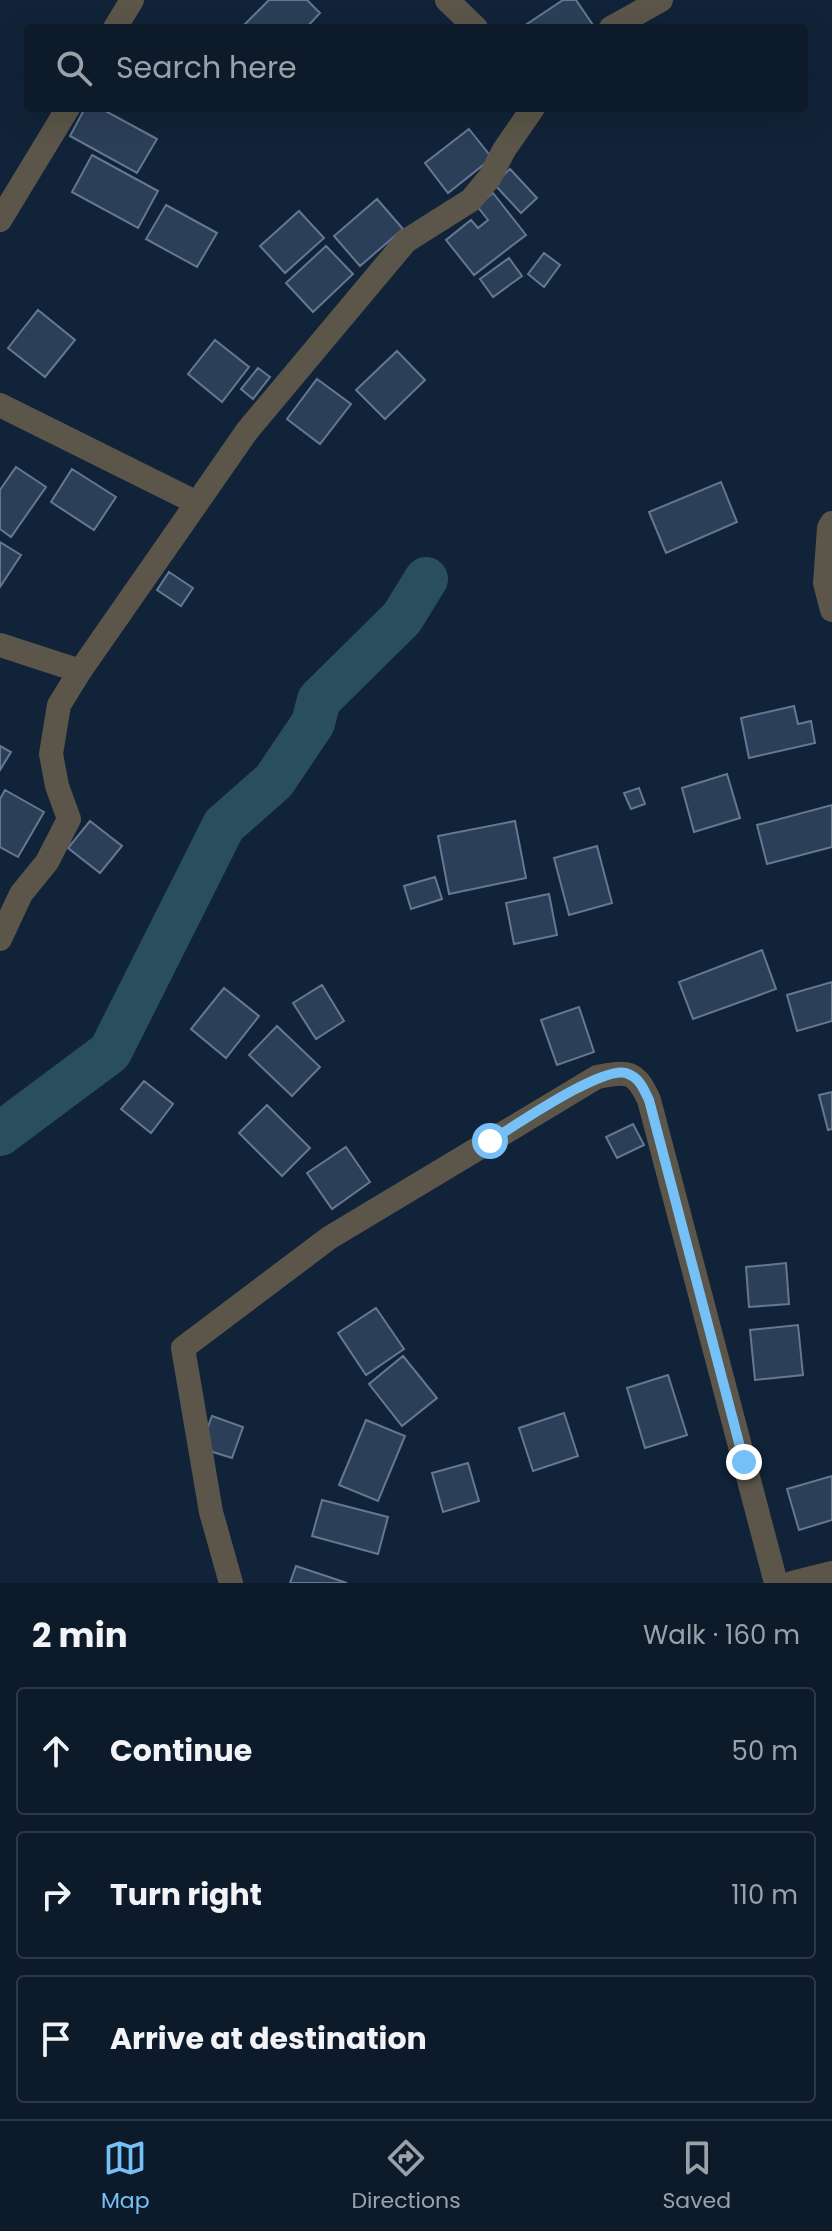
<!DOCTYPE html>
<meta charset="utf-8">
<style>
:root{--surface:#0d1a2a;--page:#1b2736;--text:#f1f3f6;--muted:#9aa1a8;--line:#2d3847;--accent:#75c0f6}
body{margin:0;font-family:Poppins,sans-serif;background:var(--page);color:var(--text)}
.stop{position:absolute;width:24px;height:24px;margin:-18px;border:6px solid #75c0f6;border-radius:50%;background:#fff}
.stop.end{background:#75c0f6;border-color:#fff;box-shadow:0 2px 8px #0008}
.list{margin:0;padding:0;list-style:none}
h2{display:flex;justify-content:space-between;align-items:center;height:104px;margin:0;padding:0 32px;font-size:34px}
h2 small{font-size:26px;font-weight:400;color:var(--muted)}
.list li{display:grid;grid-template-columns:52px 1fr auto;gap:24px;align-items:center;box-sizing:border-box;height:128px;margin:0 16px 16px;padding:0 16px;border:2px solid var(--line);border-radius:8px}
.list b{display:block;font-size:30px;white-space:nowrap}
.list em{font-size:26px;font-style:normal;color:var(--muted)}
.icon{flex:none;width:44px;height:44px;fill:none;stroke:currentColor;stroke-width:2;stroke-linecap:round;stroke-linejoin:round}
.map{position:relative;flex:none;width:832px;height:1583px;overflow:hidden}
.search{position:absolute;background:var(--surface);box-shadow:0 8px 32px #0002;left:24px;right:24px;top:24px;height:88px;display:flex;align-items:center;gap:20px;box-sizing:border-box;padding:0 28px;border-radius:8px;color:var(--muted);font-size:30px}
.sheet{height:536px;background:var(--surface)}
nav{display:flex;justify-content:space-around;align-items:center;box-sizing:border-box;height:112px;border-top:2px solid var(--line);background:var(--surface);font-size:22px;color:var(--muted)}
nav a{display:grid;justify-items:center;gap:4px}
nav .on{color:var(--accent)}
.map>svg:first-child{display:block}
</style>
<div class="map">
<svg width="832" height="1583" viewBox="0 0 832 1583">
<rect width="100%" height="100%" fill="#112338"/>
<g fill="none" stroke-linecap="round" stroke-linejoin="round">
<path stroke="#294e5e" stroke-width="44" d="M0,1134L110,1052L224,825L274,781L313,723L319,700L402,618L426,579"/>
</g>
<path fill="#2b3f58" stroke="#647892" stroke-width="2" d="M269,0H307L320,13L306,28H241Z
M563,0H576L595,28H521Z
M85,108H100L157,139L137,173L70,136Z
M469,129L492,158L448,193L425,163Z
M92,155L158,191L138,228L72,192Z
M510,169L537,198L521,213L494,184Z
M493,193L526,235L474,275L446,240L471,220L478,228L488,220L477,206Z
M377,199L403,229L360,266L334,236Z
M166,205L217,233L197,267L146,239Z
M299,211L324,238L285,273L260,246Z
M326,246L353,274L313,312L286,283Z
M544,253L560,265L544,287L528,274Z
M509,258L522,276L493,297L480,279Z
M38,310L75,340L45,377L8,348Z
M215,340L249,367L222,402L188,374Z
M397,351L425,380L385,419L356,390Z
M258,368L270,377L253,399L241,389Z
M317,379L351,404L320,444L287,419Z
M16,467L46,487L11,537L0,529V490Z
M72,469L116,497L94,530L51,502Z
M721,482L737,522L666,553L649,512Z
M0,542L21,555L0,587Z
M169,572L193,588L181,606L157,590Z
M794,706L798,724L811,721L815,743L749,758L741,718Z
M0,746L11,752L0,770Z
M727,774L740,818L694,832L682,788Z
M639,788L645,804L631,809L624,793Z
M5,790L44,812L18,857L0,847V799Z
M832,805V847L767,864L757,825Z
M90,821L122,846L100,873L68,848Z
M515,821L526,878L449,894L438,836Z
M597,846L612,903L569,915L554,858Z
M435,877L442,899L411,909L404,886Z
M549,894L557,935L514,944L506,903Z
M762,950L776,989L693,1019L679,982Z
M832,982V1021L797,1031L787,995Z
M322,985L344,1021L316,1039L293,1003Z
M224,988L259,1016L226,1058L191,1029Z
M579,1007L594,1052L557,1065L541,1020Z
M277,1026L320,1067L292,1096L249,1055Z
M144,1081L173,1104L151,1133L121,1109Z
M832,1092V1129L828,1130L819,1095Z
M267,1105L310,1148L282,1176L239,1133Z
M633,1124L644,1145L617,1158L606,1137Z
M346,1147L370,1182L332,1209L307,1173Z
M786,1263L789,1304L749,1307L746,1267Z
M376,1308L404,1349L366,1375L338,1333Z
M798,1325L803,1375L755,1380L750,1330Z
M403,1356L437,1398L402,1426L369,1384Z
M668,1375L687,1435L645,1448L627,1388Z
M564,1413L578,1456L533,1471L519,1428Z
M212,1416L243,1427L232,1458L200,1448Z
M366,1420L405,1436L378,1501L339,1485Z
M468,1463L479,1501L443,1512L432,1473Z
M832,1476V1520L799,1530L787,1489Z
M322,1500L388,1517L378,1554L312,1536Z
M296,1566L347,1583H290Z"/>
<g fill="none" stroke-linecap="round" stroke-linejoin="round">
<path stroke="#5b5649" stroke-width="24" d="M447,0L476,28
M115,28L132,0
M611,28L661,0
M0,220L68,108
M0,405L197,503L247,431L406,241L471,200L490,177L504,150L533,108
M832,523L829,528L825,583L832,610
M0,645L80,671
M0,939L21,894L47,862L69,819L57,786L51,754L59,705L80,671L197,503
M231,1583L211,1512L183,1348L329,1238L597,1077C628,1071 635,1070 649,1100L776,1583
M792,1583L832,1573"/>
</g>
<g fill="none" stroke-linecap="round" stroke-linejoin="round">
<path stroke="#75c0f6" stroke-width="10" d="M490,1141C515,1126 601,1066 626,1073C640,1078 643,1088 649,1100L744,1462"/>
</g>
</svg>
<div class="stop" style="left:490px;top:1141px"></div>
<div class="stop end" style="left:744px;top:1462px"></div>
<div class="search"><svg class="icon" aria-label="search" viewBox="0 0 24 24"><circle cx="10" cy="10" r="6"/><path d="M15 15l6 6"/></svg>Search here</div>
</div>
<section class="sheet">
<h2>2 min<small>Walk · 160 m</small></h2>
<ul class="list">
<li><svg class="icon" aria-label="ahead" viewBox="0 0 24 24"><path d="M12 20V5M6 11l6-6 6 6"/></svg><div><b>Continue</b></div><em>50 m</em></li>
<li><svg class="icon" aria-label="right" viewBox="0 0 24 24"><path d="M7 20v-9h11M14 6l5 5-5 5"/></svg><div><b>Turn right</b></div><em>110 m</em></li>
<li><svg class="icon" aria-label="arrive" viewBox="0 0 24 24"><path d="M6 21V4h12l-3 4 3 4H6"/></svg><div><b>Arrive at destination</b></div></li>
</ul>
</section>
<nav>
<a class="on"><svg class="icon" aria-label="map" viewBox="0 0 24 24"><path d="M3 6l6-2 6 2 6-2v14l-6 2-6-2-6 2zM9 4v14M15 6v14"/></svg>Map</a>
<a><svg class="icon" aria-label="directions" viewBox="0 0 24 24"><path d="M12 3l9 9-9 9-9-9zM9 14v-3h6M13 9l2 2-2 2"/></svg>Directions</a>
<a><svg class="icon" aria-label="saved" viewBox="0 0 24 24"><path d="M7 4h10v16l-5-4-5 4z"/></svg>Saved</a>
</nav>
